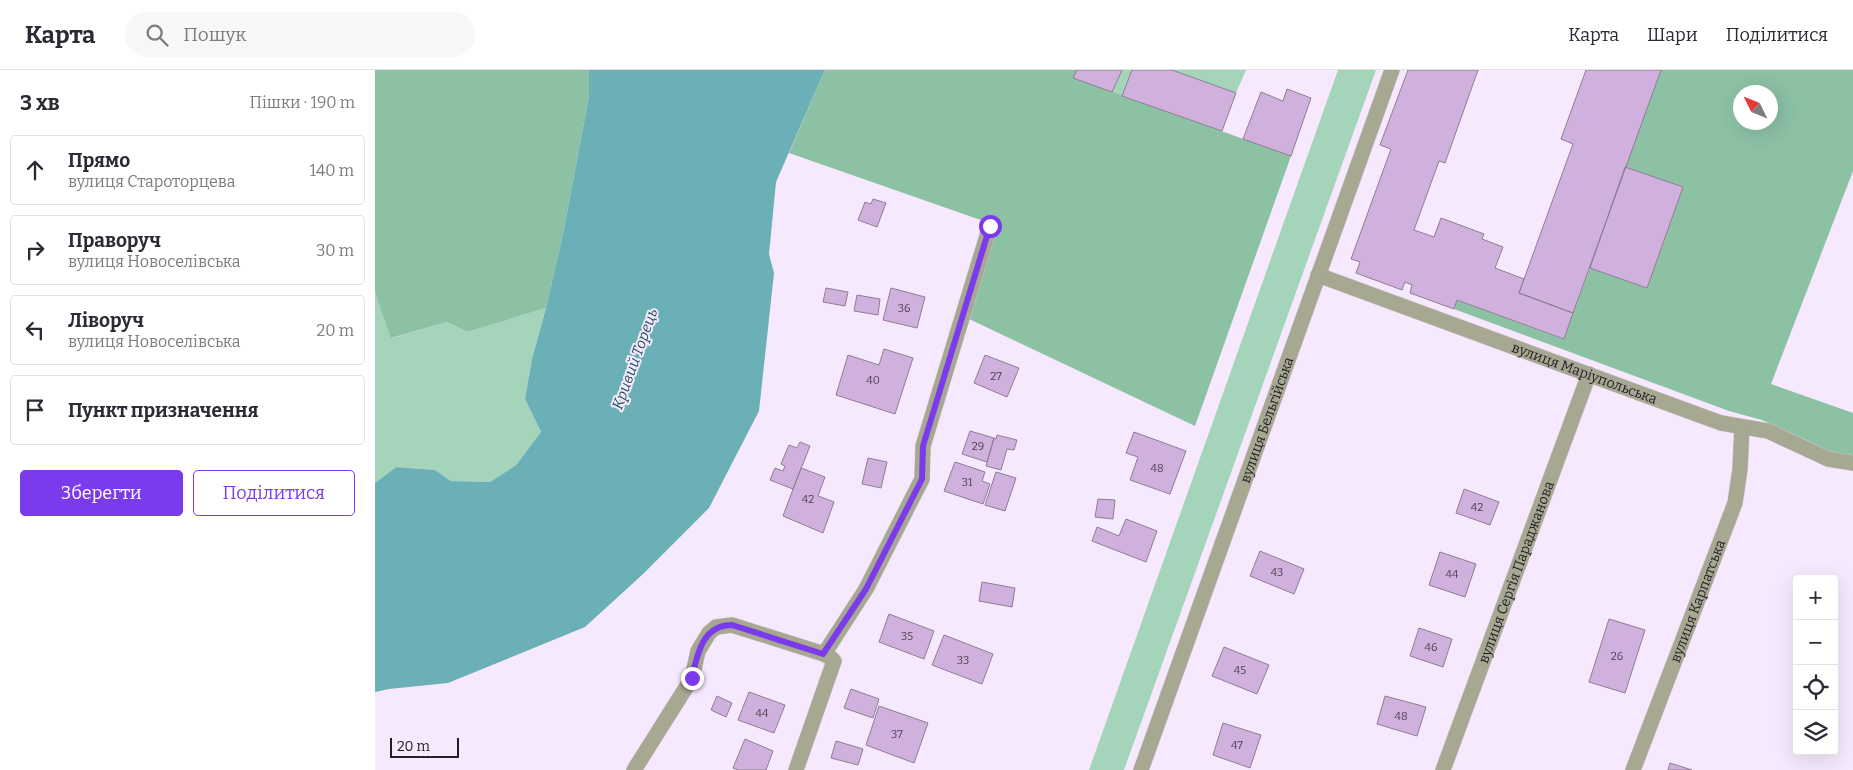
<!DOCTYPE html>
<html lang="uk">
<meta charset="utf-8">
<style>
:root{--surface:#fff;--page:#f7f7f7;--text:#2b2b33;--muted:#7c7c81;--line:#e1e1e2;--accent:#7c3aed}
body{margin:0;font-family:Bitter,serif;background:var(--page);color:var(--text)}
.controls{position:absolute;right:15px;bottom:15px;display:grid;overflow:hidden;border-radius:5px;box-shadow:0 5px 20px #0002}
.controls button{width:45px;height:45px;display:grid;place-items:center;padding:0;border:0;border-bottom:1px solid var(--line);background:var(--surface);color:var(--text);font:25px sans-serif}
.compass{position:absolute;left:1358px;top:15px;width:45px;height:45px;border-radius:50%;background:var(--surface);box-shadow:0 5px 20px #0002;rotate:313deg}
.scale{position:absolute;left:15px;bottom:12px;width:69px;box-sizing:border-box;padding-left:5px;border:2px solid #221c25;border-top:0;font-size:14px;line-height:18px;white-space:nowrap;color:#221c25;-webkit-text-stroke:4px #f7e9fd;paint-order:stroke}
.stop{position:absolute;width:15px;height:15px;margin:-11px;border:4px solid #7c3aed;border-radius:50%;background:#fff}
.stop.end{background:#7c3aed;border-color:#fff;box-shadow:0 1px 5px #0008}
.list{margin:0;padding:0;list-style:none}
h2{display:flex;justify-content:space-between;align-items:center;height:65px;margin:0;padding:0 20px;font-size:21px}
h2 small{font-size:16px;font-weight:400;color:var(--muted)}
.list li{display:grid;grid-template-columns:32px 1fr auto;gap:15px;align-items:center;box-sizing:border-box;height:70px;margin:0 10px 10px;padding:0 10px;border:1px solid var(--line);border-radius:5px}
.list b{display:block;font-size:19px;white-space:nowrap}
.list p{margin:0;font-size:16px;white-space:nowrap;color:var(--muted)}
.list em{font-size:16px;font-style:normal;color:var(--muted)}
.actions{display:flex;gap:10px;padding:15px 20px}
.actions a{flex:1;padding:11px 0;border:1px solid var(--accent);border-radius:5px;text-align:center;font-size:18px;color:var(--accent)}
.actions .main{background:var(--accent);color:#fff}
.icon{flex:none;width:28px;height:28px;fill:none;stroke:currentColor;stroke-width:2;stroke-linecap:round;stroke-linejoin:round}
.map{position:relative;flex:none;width:1478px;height:700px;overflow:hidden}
header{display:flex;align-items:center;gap:30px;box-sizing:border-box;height:70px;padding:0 25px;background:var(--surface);border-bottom:1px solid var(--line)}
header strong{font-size:24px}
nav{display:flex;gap:28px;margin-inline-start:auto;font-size:18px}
.search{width:350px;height:45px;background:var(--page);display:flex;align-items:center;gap:12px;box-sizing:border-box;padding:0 18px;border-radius:28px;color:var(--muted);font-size:19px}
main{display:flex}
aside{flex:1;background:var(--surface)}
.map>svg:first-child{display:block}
</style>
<header>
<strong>Карта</strong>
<div class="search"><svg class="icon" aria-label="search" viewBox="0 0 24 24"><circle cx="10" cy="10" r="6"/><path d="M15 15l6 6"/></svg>Пошук</div>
<nav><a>Карта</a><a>Шари</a><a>Поділитися</a></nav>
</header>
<main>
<aside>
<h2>3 хв<small>Пішки · 190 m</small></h2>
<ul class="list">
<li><svg class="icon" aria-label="ahead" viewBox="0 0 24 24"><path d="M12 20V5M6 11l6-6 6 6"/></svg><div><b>Прямо</b><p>вулиця Староторцева</p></div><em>140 m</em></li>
<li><svg class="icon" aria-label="right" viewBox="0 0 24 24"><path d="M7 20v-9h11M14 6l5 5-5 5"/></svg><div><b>Праворуч</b><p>вулиця Новоселівська</p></div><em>30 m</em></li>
<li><svg class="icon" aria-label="left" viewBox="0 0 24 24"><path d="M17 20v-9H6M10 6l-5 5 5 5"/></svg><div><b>Ліворуч</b><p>вулиця Новоселівська</p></div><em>20 m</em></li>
<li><svg class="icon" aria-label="arrive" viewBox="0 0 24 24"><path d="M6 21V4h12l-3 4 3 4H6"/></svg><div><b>Пункт призначення</b></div></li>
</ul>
<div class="actions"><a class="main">Зберегти</a><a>Поділитися</a></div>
</aside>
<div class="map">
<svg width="1478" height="700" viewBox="0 0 1478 700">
<rect width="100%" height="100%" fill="#f7e9fd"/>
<path fill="#a4d5ba" d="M747,0H757L747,26L737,22Z
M797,0H871L861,23Z
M963,0H1001L749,700H714Z
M0,223L17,268L72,252L92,262L171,238L157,289L150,329L166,362L141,395L115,412L76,411L60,400L21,397L0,413Z"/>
<path fill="#8cc1a4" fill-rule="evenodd" d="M0,0H214V26L188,164L171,238L92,262L72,252L16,268L0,223Z
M450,0H702L699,8L916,86L820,356L592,248L620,155L414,83Z
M1286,0H1478V101L1396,314L1478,343V387L1462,385L1387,350L1354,341L1079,239L1082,230L1188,269L1215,198L1272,218L1308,117L1250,97ZM1366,22H1396V52H1366Z"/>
<path fill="#6cb0b7" d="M214,0H450L401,112L394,184L399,203L384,341L334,438L267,505L210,557L73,613L14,619L0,622V413L21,397L60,400L76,411L115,412L141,395L166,362L150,329L157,289L171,238L188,164L214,26Z"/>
<path fill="#d0b1dd" stroke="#8d7d93" d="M702,0H747L737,22L698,8Z
M757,0H797L861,23L847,61L747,26Z
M1033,0H1103L1070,93L1064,91L1039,160L1059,167L1066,148L1109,164L1107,169L1128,177L1120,198L1149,209L1144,223L1198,243L1189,269L1082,230L1079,239L1035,223L1037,215L1030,212L1027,220L981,203L985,192L976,189L1016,79L1005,75Z
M1211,0H1286L1198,243L1144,223L1198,74L1186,69Z
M912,19L936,28L916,86L868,69L886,22L908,31Z
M1250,97L1308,117L1272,218L1215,198Z
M498,129L511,133L502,157L483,150L490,132L496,134Z
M451,218L473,222L470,236L448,232Z
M516,218L550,227L542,258L508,250Z
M482,225L505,229L503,245L479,241Z
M509,279L538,288L520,344L461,325L473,285L504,295Z
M610,285L644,298L632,327L599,313Z
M595,361L619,368L612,392L587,384Z
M759,362L811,381L795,424L755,410L763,387L751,383Z
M622,365L642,370L639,380L632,379L626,400L611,396L619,368L621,369Z
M425,372L435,376L418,419L395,410L400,398L408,401L410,396L406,394L414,375L422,378Z
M493,388L512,392L506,418L487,414Z
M580,392L610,402L607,411L615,414L608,434L569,421Z
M426,398L450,407L443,426L459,432L448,463L408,446Z
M621,402L641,408L630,441L610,435Z
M1089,419L1124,432L1115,455L1081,443Z
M723,429L740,430L738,449L720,447Z
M751,449L782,461L771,492L717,471L722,457L744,466Z
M885,481L929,499L919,524L875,506Z
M1065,482L1101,494L1090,527L1054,515Z
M607,512L640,518L637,537L604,531Z
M514,544L559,561L549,589L504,572Z
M1234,549L1270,560L1250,623L1214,612Z
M1044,558L1077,569L1068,597L1035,586Z
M569,565L618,584L607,614L557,595Z
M849,577L894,595L882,624L837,606Z
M476,619L504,629L498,648L469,638Z
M374,622L410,635L399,663L363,650Z
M342,626L357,633L351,647L336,640Z
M1010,626L1051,637L1042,666L1002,654Z
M504,636L553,653L539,693L491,675Z
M848,653L886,665L875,698L838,685Z
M370,669L398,681L391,700H363L358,698Z
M461,671L488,679L483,695L456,688Z
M1295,693L1317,700H1293Z"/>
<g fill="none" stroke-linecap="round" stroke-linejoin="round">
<g stroke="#d1c4d6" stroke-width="16">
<g id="minor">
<path id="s1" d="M943,205L1346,353L1393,361L1453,389L1478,393"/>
<path d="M449,584L491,519L547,409L548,376L615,156"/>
<path d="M259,700L317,608L323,581L334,563L341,557L357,555L449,584L456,588L459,591L421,700"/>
<path id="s2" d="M766,700L1017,0"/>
<path id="s3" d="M1068,700L1214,304"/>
<path id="s4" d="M1258,700L1360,433L1365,399L1367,357"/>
</g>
</g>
<use href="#minor" stroke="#a6a892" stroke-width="15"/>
</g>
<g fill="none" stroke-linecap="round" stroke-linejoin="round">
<path stroke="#7c3aed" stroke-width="6" d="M317,608C322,585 327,555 357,555L448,584L491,519L547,409L548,376L615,156"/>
</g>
<g text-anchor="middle" stroke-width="4" stroke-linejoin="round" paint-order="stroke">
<g font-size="11" fill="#4e4153">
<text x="529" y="242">36</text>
<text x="621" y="310">27</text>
<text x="498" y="314">40</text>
<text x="603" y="380">29</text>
<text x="782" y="402">48</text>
<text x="592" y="416">31</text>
<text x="433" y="433">42</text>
<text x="1102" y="441">42</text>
<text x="902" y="506">43</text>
<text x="1077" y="508">44</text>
<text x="532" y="570">35</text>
<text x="1056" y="581">46</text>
<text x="1242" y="590">26</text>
<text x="588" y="594">33</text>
<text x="865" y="604">45</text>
<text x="387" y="647">44</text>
<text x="1026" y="650">48</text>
<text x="522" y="668">37</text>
<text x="862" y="679">47</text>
</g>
<g font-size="14" fill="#221c25" stroke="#f7e9fd">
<text dy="5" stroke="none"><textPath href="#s1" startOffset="284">вулиця Маріупольська</textPath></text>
<text dy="5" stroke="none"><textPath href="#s2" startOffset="372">вулиця Бельгійська</textPath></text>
<text dy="5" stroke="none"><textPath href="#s3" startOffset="211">вулиця Сергія Параджанова</textPath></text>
<text dy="5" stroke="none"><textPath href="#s4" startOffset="181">вулиця Карпатська</textPath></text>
</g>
<g font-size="15" font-style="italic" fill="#185358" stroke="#f7e9fd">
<text transform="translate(260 289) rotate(-70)" y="5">Кривий Торець</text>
</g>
</g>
</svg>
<div class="controls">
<button>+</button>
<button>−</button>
<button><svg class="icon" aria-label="locate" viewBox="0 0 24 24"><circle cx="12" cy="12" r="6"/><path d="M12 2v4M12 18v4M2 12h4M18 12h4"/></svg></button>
<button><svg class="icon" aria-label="layers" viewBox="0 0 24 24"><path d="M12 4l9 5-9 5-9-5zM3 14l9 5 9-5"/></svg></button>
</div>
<svg class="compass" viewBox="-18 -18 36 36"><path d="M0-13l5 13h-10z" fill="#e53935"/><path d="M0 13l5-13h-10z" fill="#7c7c81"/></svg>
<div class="scale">20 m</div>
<div class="stop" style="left:615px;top:156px"></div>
<div class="stop end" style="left:317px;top:608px"></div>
</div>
</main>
